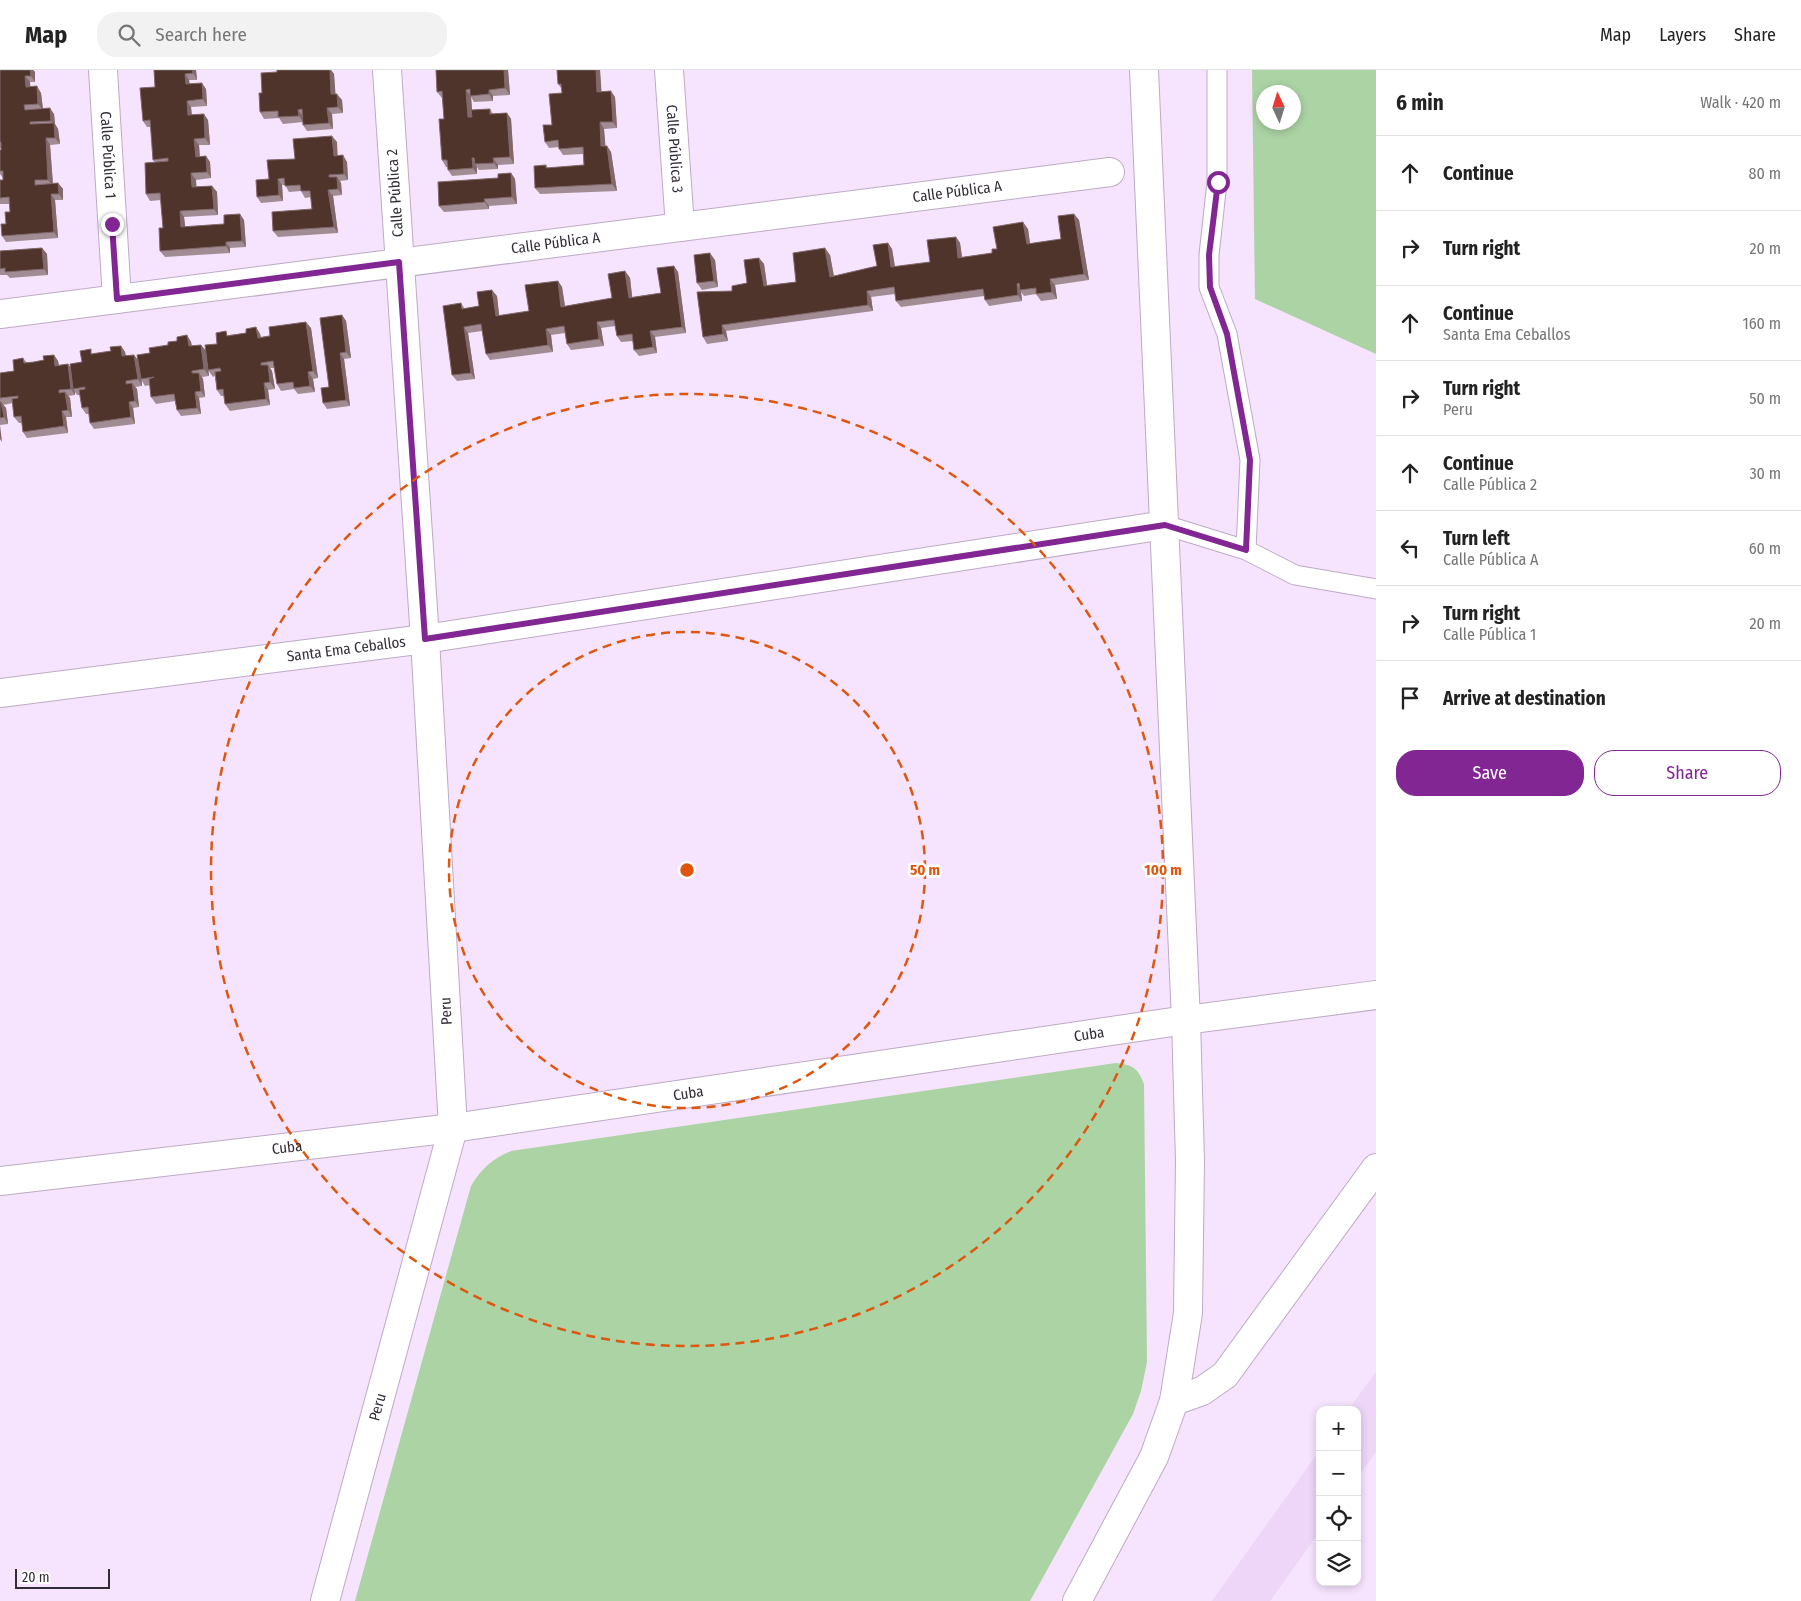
<!DOCTYPE html>
<meta charset="utf-8">
<style>
:root{--surface:#fff;--page:#f2f2f2;--text:#222;--muted:#767676;--line:#e0e0e0;--accent:#812693}
body{margin:0;font-family:"Fira Sans Condensed",sans-serif;background:var(--page);color:var(--text)}
.controls{position:absolute;right:15px;bottom:15px;display:grid;overflow:hidden;border-radius:10px;box-shadow:0 2px 8px #0003}
.controls button{width:45px;height:45px;display:grid;place-items:center;padding:0;border:0;border-bottom:1px solid var(--line);background:var(--surface);color:var(--text);font:25px sans-serif}
.compass{position:absolute;left:1256px;top:15px;width:45px;height:45px;border-radius:50%;background:var(--surface);box-shadow:0 2px 8px #0003;rotate:356deg}
.scale{position:absolute;left:15px;bottom:12px;width:95px;box-sizing:border-box;padding-left:5px;border:2px solid #332c37;border-top:0;font-size:14px;line-height:18px;white-space:nowrap;color:#332c37;-webkit-text-stroke:4px #fff;paint-order:stroke}
.stop{position:absolute;width:15px;height:15px;margin:-11px;border:4px solid #812693;border-radius:50%;background:#fff}
.stop.end{background:#812693;border-color:#fff;box-shadow:0 1px 5px #0008}
.list{margin:0;padding:0;list-style:none}
h2{display:flex;justify-content:space-between;align-items:center;height:65px;margin:0;padding:0 20px;font-size:21px}
h2 small{font-size:16px;font-weight:400;color:var(--muted)}
.list li{display:grid;grid-template-columns:32px 1fr auto;gap:15px;align-items:center;box-sizing:border-box;height:75px;padding:0 20px;border-top:1px solid var(--line)}
.list b{display:block;font-size:19px;white-space:nowrap}
.list p{margin:0;font-size:16px;white-space:nowrap;color:var(--muted)}
.list em{font-size:16px;font-style:normal;color:var(--muted)}
.actions{display:flex;gap:10px;padding:15px 20px}
.actions a{flex:1;padding:11px 0;border:1px solid var(--accent);border-radius:20px;text-align:center;font-size:18px;color:var(--accent)}
.actions .main{background:var(--accent);color:#fff}
.icon{flex:none;width:28px;height:28px;fill:none;stroke:currentColor;stroke-width:2;stroke-linecap:round;stroke-linejoin:round}
.map{position:relative;flex:none;width:1376px;height:1531px;overflow:hidden}
header{display:flex;align-items:center;gap:30px;box-sizing:border-box;height:70px;padding:0 25px;background:var(--surface);border-bottom:1px solid var(--line)}
header strong{font-size:24px}
nav{display:flex;gap:28px;margin-inline-start:auto;font-size:18px}
.search{width:350px;height:45px;background:var(--page);display:flex;align-items:center;gap:12px;box-sizing:border-box;padding:0 18px;border-radius:20px;color:var(--muted);font-size:19px}
main{display:flex}
aside{flex:1;background:var(--surface)}
.map>svg:first-child{display:block}
</style>
<header>
<strong>Map</strong>
<div class="search"><svg class="icon" aria-label="search" viewBox="0 0 24 24"><circle cx="10" cy="10" r="6"/><path d="M15 15l6 6"/></svg>Search here</div>
<nav><a>Map</a><a>Layers</a><a>Share</a></nav>
</header>
<main>
<div class="map">
<svg width="1376" height="1531" viewBox="0 0 1376 1531">
<rect width="100%" height="100%" fill="#f6e3fe"/>
<path fill="#edd6f8" d="M1376,1302V1382L1357,1408V1340H1348Z
M1320,1380V1461L1270,1531H1212Z"/>
<path fill="#abd3a4" fill-rule="evenodd" d="M1252,0H1376V284L1255,229ZM1294,22V52H1264V22Z
M1116,993C1133,995 1138,998 1144,1014L1147,1292L1141,1321L1133,1344L1030,1531H355L471,1116C482,1098 492,1089 511,1081Z"/>
<g fill="none" stroke-linecap="round" stroke-linejoin="round">
<g stroke="#bdabc5" stroke-width="21">
<path id="lane" d="M1217,0V112L1209,185V217L1227,264L1250,390L1246,480
M1165,455L1246,480L1295,505L1376,519"/>
</g>
<g stroke="#bdabc5" stroke-width="30">
<g id="street">
<path id="s1" d="M103,0L117,229"/>
<path id="s2" d="M669,0L680,157"/>
<path id="s3" d="M0,244L1110,102"/>
<path id="s4" d="M0,623L425,569L1165,455"/>
<path id="s5" d="M0,1111L453,1058L1186,950L1376,925"/>
<path d="M1174,1331L1202,1321L1225,1305L1376,1098"/>
<path id="s6" d="M325,1531L453,1058L425,569L387,0"/>
</g>
</g>
<g stroke="#bdabc5" stroke-width="30">
<path id="secondary" d="M1077,1531L1154,1387L1174,1331L1188,1243L1190,1091L1186,950L1144,0"/>
</g>
<use href="#lane" stroke="#fff" stroke-width="19"/>
<use href="#street" stroke="#fff" stroke-width="28"/>
<use href="#secondary" stroke="#fff" stroke-width="28"/>
</g>
<path fill="#a28c94" d="M0,0H33L35,2V12H30V17L41,23L43,39L54,44L55,54L58,59L60,74L50,75L53,113H58L63,119V130H55L58,168L6,172L2,166L10,142V134H0V110H3V108L0,104V80H1V78H0Z
M154,0H196L197,10H189L190,14L206,19L207,36L191,37L192,45L208,50L210,75H199L200,86H206L210,92L211,108L196,110V117L212,116L217,122L218,145L184,147L185,157L224,154L244,150L246,177L230,178V183L165,187L160,181L163,158L161,130L150,131L146,124L155,92L153,90L151,57H147L143,51L155,17Z
M277,0H331L334,4L335,24L342,30L343,43L332,44L333,59L307,61L303,55V52L283,54L279,48L264,49L260,42L262,23L277,2Z
M436,0H508L510,25L493,26V31L474,32L471,27L472,40L490,39L493,44L507,43L511,49L514,94L498,95V99L479,100L477,97V104L452,106L448,100V97H446L442,90L444,49L442,28L437,22Z
M557,0H600L601,22L615,27L617,58L604,59L605,76H607L611,82L617,121L540,124L535,118L546,95L548,98L584,95L583,84L563,85L559,79V77L549,78L545,72L552,55L562,23V19L558,14Z
M337,72V86L347,92L348,110L340,111L341,113L342,125L333,126L338,163L278,167L273,161L312,139L311,127L305,128L301,121L289,122L285,115H282L283,131L261,133L257,127L269,109L295,89Z
M511,103L515,109L517,134L489,136V139L444,142L439,136Z
M1074,144L1079,150L1089,210L1055,215L1057,229L1041,231L1036,224L1024,226L1021,222L1022,231L989,236L985,230L984,226L901,237L896,231L895,224L871,227L873,241L726,261L728,271L707,274L703,267L732,221L747,213L759,188L764,194L767,215L796,212L830,185L834,206L877,196L888,173L892,179L895,197L930,192L956,167L960,173L962,187L992,183L997,179L1028,159L1030,174L1061,169Z
M42,178L47,184L48,205L10,208L7,205H0V181Z
M715,190L718,217L702,220L697,213Z
M674,196L678,202L686,263L655,267L657,283L639,286L634,280L633,271L621,272L617,266L615,256L601,258L604,276L571,280L567,274L565,263L551,265L553,282L490,290L486,284L482,261L468,263L475,309L457,311L452,305L461,233L465,239L479,236L497,226L499,246L529,241L558,211L562,217L565,236L612,228L625,201L630,208L632,227L661,223Z
M342,245L346,251L351,288L344,289L350,336L327,339L323,333L329,317Z
M256,257L260,264L261,267L311,258L318,308L313,309L315,322L298,324L294,319L281,321L277,314L274,298H270L272,301L275,319L268,320L270,335L230,341L225,334L224,326H221L217,320L215,306L213,307L208,300L217,274L229,265L246,263Z
M187,265L191,272L192,276L201,275L206,281L209,306L202,307L203,309L205,327L199,328L201,344L181,346L177,340L175,331L156,334L151,327L150,315L145,316L142,311V316L135,317L137,319L139,337L133,338L135,354L94,359L90,353L89,344H86L82,338L80,325H77L75,322V325L68,326L70,328L72,347H66L68,363L27,368L23,362L22,353H19L14,347L13,333L3,335L6,338L8,354L0,355V303L14,301L23,288L27,293L44,290L54,285L58,291L59,295L68,294L70,297L82,292L94,284L111,281L121,276L125,282L126,286L138,290L150,283L177,271Z"/>
<path fill="#81686a" d="M30,0H33L35,2V12L31,6Z
M192,0H196L197,10L193,3Z
M328,0H331L334,4L336,30L331,24Z
M504,0H508L510,25L505,18Z
M596,0H600L602,28L597,22Z
M185,4L189,10L190,21L186,14Z
M25,6L30,12L31,23L26,17Z
M202,13L206,19L207,36L203,29Z
M37,16L41,23L43,40L38,34Z
M466,20L471,27L473,53L468,47Z
M489,20L493,26V31L489,24Z
M611,21L615,27L617,58L613,52Z
M337,24L342,30L343,43L338,37Z
M187,31L191,37L192,51L188,45Z
M50,38L54,44L55,54L58,59L60,74L55,68L54,56L51,51Z
M327,38L332,44L333,59L329,53Z
M298,40L303,46V52L299,46Z
M507,43L511,49L514,94L510,87Z
M204,44L208,50L210,75L205,68Z
M600,52L604,59L606,82L601,76Z
M332,66L337,72L338,92L334,86Z
M46,68L50,75L53,116L48,110Z
M194,69L199,75L200,93L196,87Z
M607,76L611,82L617,121L612,114Z
M343,85L347,92L348,110L344,104Z
M206,86L210,92L211,108L207,102Z
M472,88L476,94H475L477,97V104L473,98Z
M493,88L498,95V99L494,93Z
M191,103L196,110L197,123L192,117Z
M511,103L515,109L517,134L512,127Z
M337,107L341,113L342,125L338,119Z
M278,109L282,115L283,131L279,125Z
M58,113L63,119V130L59,124Z
M212,116L217,122L218,145L214,139Z
M328,120L333,126L338,163L334,157Z
M51,124L55,130L58,168L54,162Z
M484,129L489,136V139L485,132Z
M180,141L184,147L186,163L181,157Z
M240,144L244,150L246,177L242,171Z
M1074,144L1079,150L1089,210L1084,204Z
M1023,152L1028,159L1031,181L1027,174Z
M956,167L960,173L963,194L958,188Z
M226,172L230,178V183L226,176Z
M888,173L892,179L896,203L891,197Z
M42,178L47,184L48,205L44,199Z
M825,178L830,185L835,213L830,207Z
M710,183L715,190L718,217L714,211Z
M759,188L764,194L768,222L764,216Z
M674,196L678,202L686,263L682,257Z
M625,201L630,208L633,234L629,228Z
M1050,209L1055,215L1057,229L1052,222Z
M558,211L562,217L566,243L561,237Z
M1017,214L1021,220H1020L1021,222L1022,231L1018,225Z
M492,220L497,226L500,253L496,246Z
M867,221L871,227L873,241L868,235Z
M342,245L346,251L351,288L346,282Z
M306,252L311,258L318,308L313,301Z
M597,252L601,258L604,276L599,269Z
M722,255L726,261L728,271L723,264Z
M256,257L260,264L262,274L258,268Z
M464,257L468,263L475,309L471,303Z
M546,259L551,265L553,282L548,275Z
M650,261L655,267L657,283L653,277Z
M187,265L191,272L193,283L189,276Z
M201,275L206,281L209,306L204,299Z
M121,276L125,282L127,292L122,286Z
M340,283L344,289L350,336L346,330Z
M54,285L58,291L60,302L55,296Z
M134,285L139,291L141,309L142,316L138,309Z
M68,294L72,300L73,319L75,322V325L71,319Z
M268,295L272,301L275,319L270,312Z
M308,302L313,309L315,322L310,316Z
M199,303L203,309L205,327L201,321Z
M132,313L137,319L139,337L135,331Z
M264,313L268,320L270,335L266,329Z
M65,322L70,328L72,347L68,340Z
M195,322L199,328L201,344L197,338Z
M1,332L6,338L8,354L4,347Z
M129,332L133,338L135,354L131,347Z
M62,341L66,347L68,363L64,356Z
M0,355L2,372L0,369Z"/>
<path fill="#4f342b" stroke="#81686a" d="M0,0H30L31,6H25L26,17L37,16L38,34L24,35L25,40L50,38L51,51L30,52V54L54,53L55,68H46L48,110H35V115L58,113L59,124H51L54,162L2,166L1,154H6L5,142H10L9,127L0,128V110H3V101H0V80H1V72H0Z
M154,0H192L193,3L185,4L186,14L202,13L203,29L187,31L188,45L204,44L205,68L194,69L196,87L206,86L207,102L191,103L192,117L212,116L214,139L180,141L181,157L224,154V145L240,144L242,171L226,172V176L160,181L159,158H163L160,123L146,124L145,93L168,91V88L153,90L150,50L143,51L140,18L155,17Z
M277,0H330L331,24H337L338,37L327,38L329,53L303,55L302,39L298,40L299,46L278,47V41L260,42L259,23H262L261,3L277,2Z
M436,0H504L505,18L489,20V24L470,26V19L466,20L468,47H472L471,40L490,39V44L507,43L510,87L493,88L494,93L475,94L474,88H472L473,98L448,100L447,90H442L439,49H444L442,21L437,22Z
M557,0H596L597,22L611,21L613,52H600L601,76H607L612,114L535,118L534,96L546,95V98L584,95L583,77L559,79L558,70L545,72L543,55H552L549,24L562,23L561,14H558Z
M332,66L334,86L343,85L344,104L329,105V107H337L338,119L328,120L334,157L273,161L272,142L312,139L310,121H301L300,115L285,116L284,108L278,109L279,125L257,127L256,110L269,109L267,90L295,89L293,69Z
M511,103L512,127L484,129L485,132L439,136L438,112L498,108V104Z
M1074,144L1084,204L1050,209L1052,222L1036,224V218L1020,220L1019,213L1017,214L1018,225L985,230L983,219L896,231L894,217L867,221L868,235L722,255L723,264L703,267L697,222L732,221V216L747,213L744,190L759,188L764,216L796,212L793,183L825,178L830,207L877,196L873,175L888,173L891,197L930,192L927,170L956,167L958,188L992,183V179H997L993,157L1023,152L1027,174L1061,169L1058,146Z
M42,178L44,199L5,202V198L0,199V181Z
M710,183L714,211L697,213L694,185Z
M674,196L682,257L650,261L653,277L634,280L632,264L617,266L614,250L597,252L599,269L567,274L564,256L546,259L548,275L486,284L481,254L464,257L471,303L452,305L443,236L461,233L462,239L479,236L477,222L492,220L496,246L529,241L525,215L558,211L561,237L612,228L608,204L625,201L629,228L661,223L657,198Z
M342,245L346,282L340,283L346,330L323,333L321,318L329,317L320,248Z
M306,252L313,301L308,302L310,316L294,318L293,312L277,314L273,291L261,293V295H268L270,312L264,313L266,329L225,334L223,319L217,320L215,302L221,301L220,298L208,300L205,275L217,274L216,263L226,261L227,266L246,263V259L256,257L258,268L270,266L269,257Z
M187,265L189,276L201,275L204,299L192,301V303H199L201,321L195,322L197,338L177,340L174,324L151,327L149,309L154,307L141,309L137,285L150,283L149,278L168,275V272L177,271V267Z
M121,276L122,286L134,285L138,309L126,311V314L132,313L135,331L129,332L131,347L90,353L88,337L82,338L79,320L85,319V317L73,319L70,294L82,292L80,281L91,279V284L111,281L110,277Z
M54,285L55,296L68,294L71,319L59,320V323L65,322L68,340L62,341L64,356L23,362L21,346L14,347L12,329L18,328V326L0,328V303L14,301L13,290L23,288L24,293L34,292L44,290L43,286Z
M0,332H1L4,347L0,348Z"/>
<g fill="none" stroke-linecap="round" stroke-linejoin="round">
<path stroke="#812693" stroke-width="6" d="M112,154L117,229L399,192L425,569L1165,455L1246,480L1250,390L1227,264L1210,217L1209,185L1218,112"/>
</g>
<g fill="none" stroke="#df570e" stroke-width="2.5" stroke-dasharray="9 6">
<circle cx="687" cy="800" r="238"/>
<circle cx="687" cy="800" r="476"/>
</g>
<g text-anchor="middle" stroke-width="5" stroke-linejoin="round" paint-order="stroke">
<g font-size="15" fill="#332c37" stroke="#fff">
<text dy="5" stroke="none"><textPath href="#s2" startOffset="79">Calle Pública 3</textPath></text>
<text dy="5" stroke="none"><textPath href="#s1" startOffset="85">Calle Pública 1</textPath></text>
<text dy="5" stroke="none"><textPath href="#s3" startOffset="965">Calle Pública A</textPath></text>
<text transform="translate(395 123) rotate(-94)" y="5">Calle Pública 2</text>
<text dy="5" stroke="none"><textPath href="#s3" startOffset="560">Calle Pública A</textPath></text>
<text dy="5" stroke="none"><textPath href="#s4" startOffset="349">Santa Ema Ceballos</textPath></text>
<text transform="translate(446 941) rotate(-93)" y="5">Peru</text>
<text dy="5" stroke="none"><textPath href="#s5" startOffset="1099">Cuba</textPath></text>
<text dy="5" stroke="none"><textPath href="#s5" startOffset="694">Cuba</textPath></text>
<text dy="5" stroke="none"><textPath href="#s5" startOffset="289">Cuba</textPath></text>
<text dy="5" stroke="none"><textPath href="#s6" startOffset="201">Peru</textPath></text>
</g>
</g>
<circle cx="687" cy="800" r="8" fill="#df570e" stroke="#fff" stroke-width="2.5"/>
<g font-size="15" text-anchor="middle" font-weight="bold" fill="#df570e" stroke="#fff" stroke-width="5" stroke-linejoin="round" paint-order="stroke">
<text x="925" y="805">50 m</text>
<text x="1163" y="805">100 m</text>
</g>
</svg>
<div class="controls">
<button>+</button>
<button>−</button>
<button><svg class="icon" aria-label="locate" viewBox="0 0 24 24"><circle cx="12" cy="12" r="6"/><path d="M12 2v4M12 18v4M2 12h4M18 12h4"/></svg></button>
<button><svg class="icon" aria-label="layers" viewBox="0 0 24 24"><path d="M12 4l9 5-9 5-9-5zM3 14l9 5 9-5"/></svg></button>
</div>
<svg class="compass" viewBox="-18 -18 36 36"><path d="M0-13l5 13h-10z" fill="#e53935"/><path d="M0 13l5-13h-10z" fill="#767676"/></svg>
<div class="scale">20 m</div>
<div class="stop" style="left:1218px;top:112px"></div>
<div class="stop end" style="left:112px;top:154px"></div>
</div>
<aside>
<h2>6 min<small>Walk · 420 m</small></h2>
<ul class="list">
<li><svg class="icon" aria-label="ahead" viewBox="0 0 24 24"><path d="M12 20V5M6 11l6-6 6 6"/></svg><div><b>Continue</b></div><em>80 m</em></li>
<li><svg class="icon" aria-label="right" viewBox="0 0 24 24"><path d="M7 20v-9h11M14 6l5 5-5 5"/></svg><div><b>Turn right</b></div><em>20 m</em></li>
<li><svg class="icon" aria-label="ahead" viewBox="0 0 24 24"><path d="M12 20V5M6 11l6-6 6 6"/></svg><div><b>Continue</b><p>Santa Ema Ceballos</p></div><em>160 m</em></li>
<li><svg class="icon" aria-label="right" viewBox="0 0 24 24"><path d="M7 20v-9h11M14 6l5 5-5 5"/></svg><div><b>Turn right</b><p>Peru</p></div><em>50 m</em></li>
<li><svg class="icon" aria-label="ahead" viewBox="0 0 24 24"><path d="M12 20V5M6 11l6-6 6 6"/></svg><div><b>Continue</b><p>Calle Pública 2</p></div><em>30 m</em></li>
<li><svg class="icon" aria-label="left" viewBox="0 0 24 24"><path d="M17 20v-9H6M10 6l-5 5 5 5"/></svg><div><b>Turn left</b><p>Calle Pública A</p></div><em>60 m</em></li>
<li><svg class="icon" aria-label="right" viewBox="0 0 24 24"><path d="M7 20v-9h11M14 6l5 5-5 5"/></svg><div><b>Turn right</b><p>Calle Pública 1</p></div><em>20 m</em></li>
<li><svg class="icon" aria-label="arrive" viewBox="0 0 24 24"><path d="M6 21V4h12l-3 4 3 4H6"/></svg><div><b>Arrive at destination</b></div></li>
</ul>
<div class="actions"><a class="main">Save</a><a>Share</a></div>
</aside>
</main>
